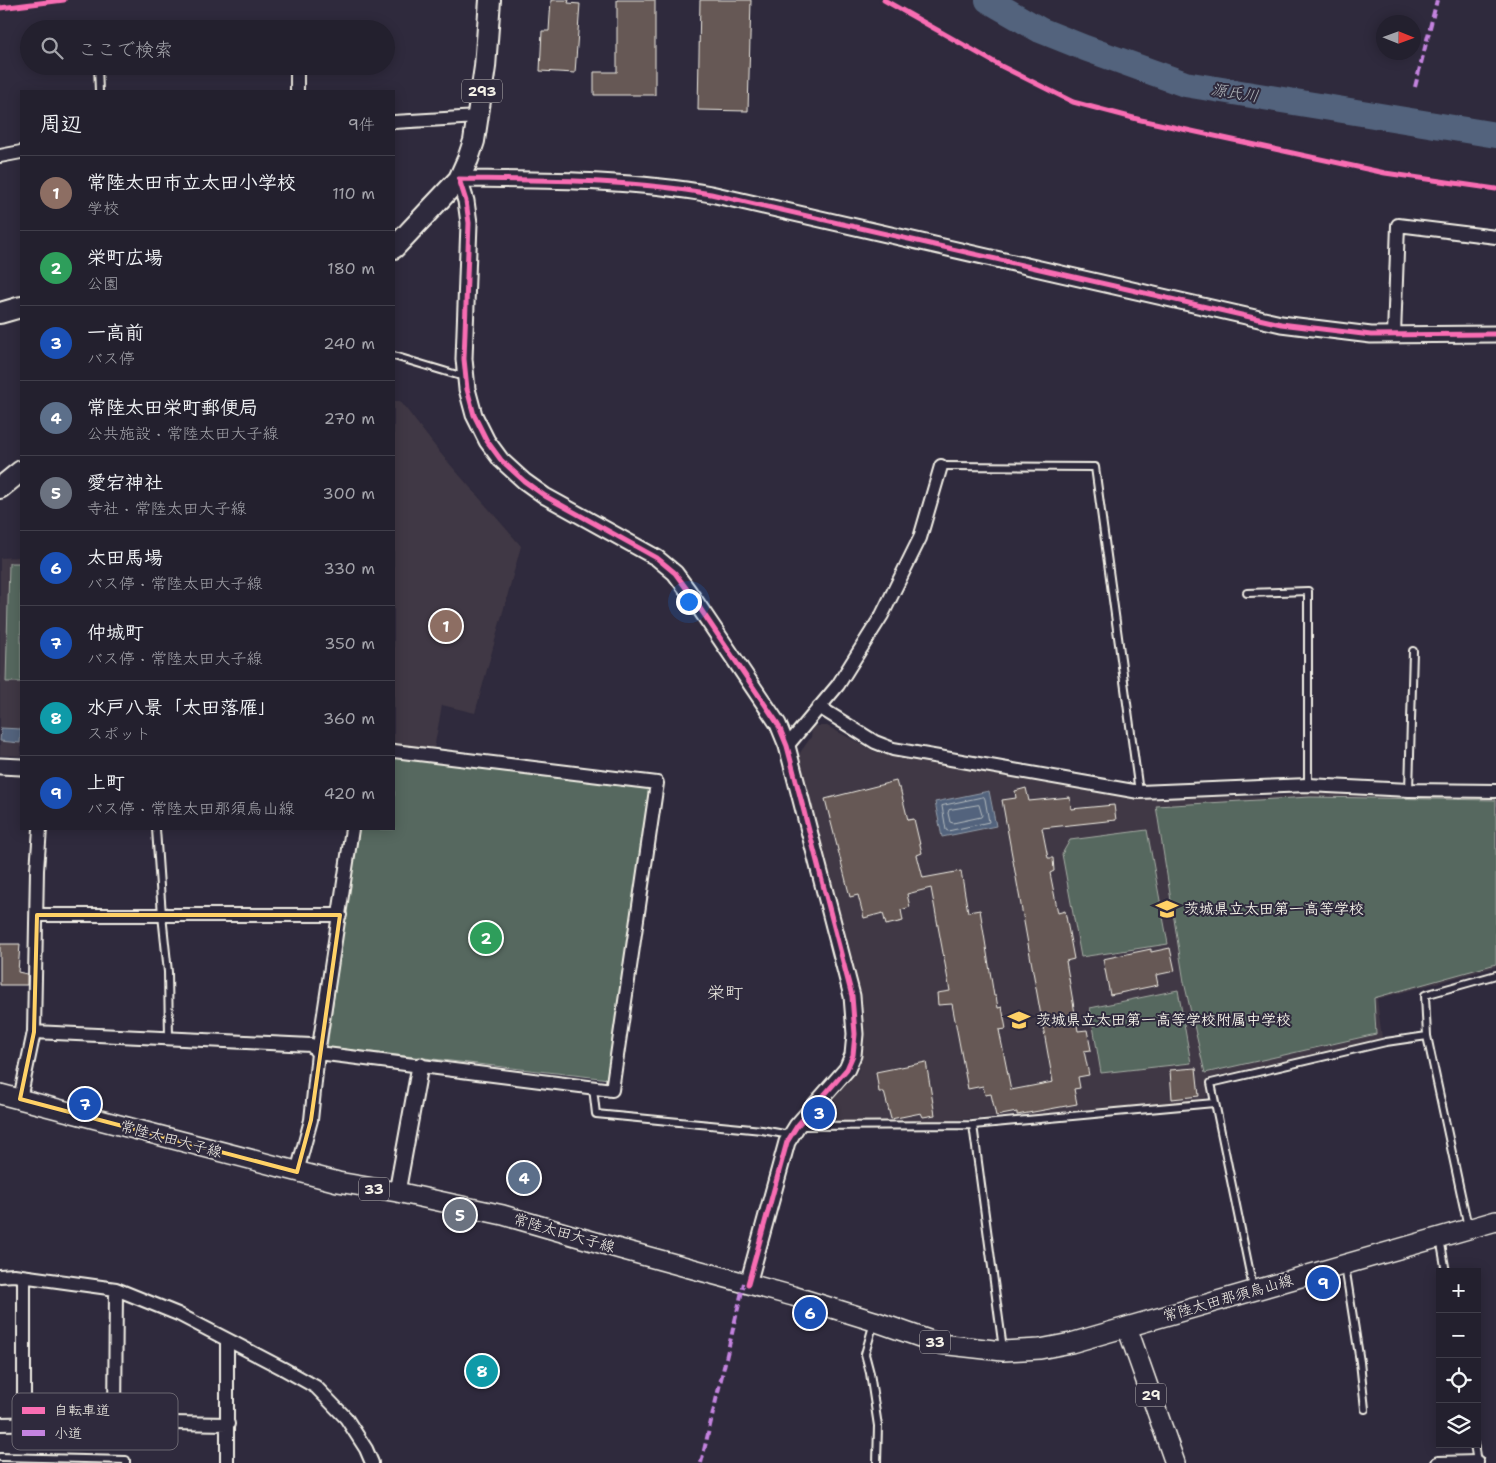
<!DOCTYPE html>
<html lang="ja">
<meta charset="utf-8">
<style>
:root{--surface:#23202e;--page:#2f2d3a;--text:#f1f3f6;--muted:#a3a3aa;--line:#403e4a;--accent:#ffd166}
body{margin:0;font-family:"Shantell Sans","Klee One",sans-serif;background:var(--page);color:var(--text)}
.controls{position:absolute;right:15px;bottom:15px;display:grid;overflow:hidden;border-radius:0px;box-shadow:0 2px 12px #0003}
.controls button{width:45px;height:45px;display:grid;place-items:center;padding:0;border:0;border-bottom:1px solid var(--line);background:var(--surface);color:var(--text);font:25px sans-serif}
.compass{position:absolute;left:1376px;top:15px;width:45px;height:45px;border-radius:50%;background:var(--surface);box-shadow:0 2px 12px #0003;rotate:91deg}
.you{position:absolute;left:688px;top:601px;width:18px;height:18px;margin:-12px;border:4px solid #fff;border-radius:50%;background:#1a73e8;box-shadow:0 0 0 8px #1a73e833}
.badge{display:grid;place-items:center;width:32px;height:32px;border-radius:50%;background:var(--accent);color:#fff;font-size:16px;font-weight:700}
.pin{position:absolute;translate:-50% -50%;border:2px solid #fff;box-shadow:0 1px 5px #0006}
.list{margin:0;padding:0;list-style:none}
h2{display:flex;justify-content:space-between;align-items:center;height:65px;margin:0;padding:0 20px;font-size:21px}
h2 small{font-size:16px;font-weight:400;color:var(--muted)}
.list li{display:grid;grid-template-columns:32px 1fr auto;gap:15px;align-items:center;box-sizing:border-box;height:75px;padding:0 20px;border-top:1px solid var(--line)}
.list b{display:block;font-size:19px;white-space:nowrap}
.list p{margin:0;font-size:16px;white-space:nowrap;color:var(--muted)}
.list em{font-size:16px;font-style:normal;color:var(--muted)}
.icon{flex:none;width:28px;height:28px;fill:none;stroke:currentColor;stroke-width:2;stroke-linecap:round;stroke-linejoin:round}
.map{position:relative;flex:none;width:1496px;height:1463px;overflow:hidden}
.search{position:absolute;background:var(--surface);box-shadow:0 2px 12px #0003;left:20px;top:20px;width:375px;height:55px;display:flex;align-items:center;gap:12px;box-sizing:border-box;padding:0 18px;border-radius:28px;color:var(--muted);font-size:19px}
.panel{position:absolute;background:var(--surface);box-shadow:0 2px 12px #0003;left:20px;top:90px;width:375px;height:740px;border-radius:0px}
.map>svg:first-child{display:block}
</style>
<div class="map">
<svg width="1496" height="1463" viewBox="0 0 1496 1463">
<rect width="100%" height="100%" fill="#2f2a3d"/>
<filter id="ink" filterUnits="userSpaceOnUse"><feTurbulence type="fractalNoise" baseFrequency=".02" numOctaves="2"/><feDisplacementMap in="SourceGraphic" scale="10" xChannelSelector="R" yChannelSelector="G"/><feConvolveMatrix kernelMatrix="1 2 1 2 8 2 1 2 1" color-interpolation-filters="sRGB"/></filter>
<g filter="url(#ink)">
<path fill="#403844" d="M394,401H400L441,454L521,546L475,713L442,705L434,749L394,743Z
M21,557V756L0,755V558Z
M814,726H827L876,752L1112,795L1144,798L1266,797L1292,795L1307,792L1385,797L1406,794H1496V967L1377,999L1382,1038L1208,1078V1094L1204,1100L958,1120L823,1122L821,1116L823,1109L858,1071L864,1041L862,1015L855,981L797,757L811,737L812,729Z"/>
<path fill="#56685f" stroke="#a5aca4" d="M9,563H21V682H6Z
M394,755L648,786L651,792L609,1079L327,1047L357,829H394Z
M1310,797L1496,800V964L1374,998L1376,1034L1205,1073L1184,982L1156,806Z
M1147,830L1168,944L1081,957L1062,854L1070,840Z
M1178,990L1191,1063L1101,1073L1090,1008Z"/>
<path fill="#52647d" stroke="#939ca8" d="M1,728L21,729L20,743L0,741Z
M989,791L996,826L942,837L935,802Z"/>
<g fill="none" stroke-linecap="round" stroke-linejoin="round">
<path stroke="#b3b9bd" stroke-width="1" d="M984,797L985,799L989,822L948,831L946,830L942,806Z
M979,805L982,815L981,817L953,823L950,822L948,813L949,810Z"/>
<path stroke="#52647d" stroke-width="26" d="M988,0L1040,30L1085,48L1185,84L1496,135"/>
</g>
<path fill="#665955" stroke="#f4f1e8" d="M551,0H569L568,3L580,4L575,73L540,71L542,31H549Z
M617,0H655V95H594V72H617Z
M700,0H751L748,111L698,110Z
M896,781L898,788H900L908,820L914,819L922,853L917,855L923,878L961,871L968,912L980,910L994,996H996L998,1008L1002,1007L1006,1029L999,1030L1011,1090L1053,1082L1002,800L1016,798L1015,791L1026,788L1029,801L1070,797L1071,809L1114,805L1116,820L1042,828L1048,858H1053L1054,871L1050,873L1058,913L1065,911L1074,959L1066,961L1078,1031L1087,1030L1091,1050L1084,1051L1089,1075L1078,1077L1080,1088L1074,1089L1077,1104L1017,1115V1112L996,1116L991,1094L985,1095L983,1086L968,1089L952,1004L938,1005L937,993L950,991L931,888L907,894L910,907L901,910L903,921L886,925L883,913L864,918L858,895L850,897L825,799Z
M0,944H20L18,972L27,974V985H0Z
M1170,948L1175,971L1156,975L1158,985L1110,995L1103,959L1151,949V952Z
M926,1062L935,1115L923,1117L921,1113L891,1119L884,1092H879L876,1072Z
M1196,1068L1199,1096L1172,1099L1170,1070Z"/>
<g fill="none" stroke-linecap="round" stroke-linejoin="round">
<g stroke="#f4f1e8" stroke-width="10">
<path id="service" d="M98,66L99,91
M394,356L464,377
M941,466L1095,467L1139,792
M1247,593L1308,591V785
M1409,790L1413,651
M156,829L162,915L168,972L169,1037
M593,1088L596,1114L762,1130L790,1135
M973,1125L1003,1349
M800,1126L973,1125L1214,1103
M1468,1227L1427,1036L1425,995L1496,975
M1440,1238L1446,1272
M1345,1266L1360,1362L1365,1409
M1253,1288L1211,1083L1386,1042L1427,1036
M874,1322L865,1354L870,1373L878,1426L877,1463
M1474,1444L1477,1462
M0,1457L126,1460V1463"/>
</g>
<g stroke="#f4f1e8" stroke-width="16">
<path id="minor" d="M297,91V66
M394,122L478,117
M0,156L21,152
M1394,335L1398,225L1496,237
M819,707L875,742L893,749L1139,792L1308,785L1409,790L1496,791
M787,746L838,685L882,615L920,538L941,466
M37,915H340
M34,1032L311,1045L318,1053L612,1090L657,783L394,751
M20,1099L34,1032L37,870L40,829
M297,1172L311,1120L318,1053L352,829
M0,1276L14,1275L116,1289L178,1314L282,1368L316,1387L346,1418L366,1449L372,1463
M24,1277V1424
M115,1422L116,1289
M0,1424L115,1422L228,1424
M227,1463V1340
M1438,1463L1477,1462V1463"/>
</g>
<g stroke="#f4f1e8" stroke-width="19">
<path id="tertiary" d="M0,766L21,767
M397,1192L420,1066
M748,1284L787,1142L797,1126L847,1069L853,1055L855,1034L852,996L787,746L778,724L689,592L675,573L657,558L545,496L524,481L501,460L487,441L474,415L467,389L464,359L469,223L466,201L459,179C543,180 628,179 711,194L1281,324L1371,335L1496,334"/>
</g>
<g stroke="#f4f1e8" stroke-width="22">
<path id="primary" d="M0,1094L338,1182L397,1192L503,1215L620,1249L793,1296L874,1321L940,1344L1003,1351L1040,1349L1071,1343L1496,1221
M1127,1327L1175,1463"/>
</g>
<g stroke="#f4f1e8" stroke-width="24">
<path id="trunk" d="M394,248L459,179L468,159L474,141L485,67L490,0
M0,313L21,307
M0,488L21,471"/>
</g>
<use href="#service" stroke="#2f2a3d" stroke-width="6"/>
<use href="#minor" stroke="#2f2a3d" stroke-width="12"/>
<use href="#tertiary" stroke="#2f2a3d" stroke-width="15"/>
<use href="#primary" stroke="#2f2a3d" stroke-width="19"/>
<use href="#trunk" stroke="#2f2a3d" stroke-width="20"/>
<path stroke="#c483df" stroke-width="4" stroke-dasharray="8 4" stroke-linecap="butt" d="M1415,87L1437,0
M701,1463L744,1283"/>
<g stroke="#2f2a3d" stroke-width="8">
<path id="cycleway" d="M884,0L1001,66L1073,102L1141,120L1385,173L1496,189
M0,8L64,0
M748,1284L787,1142L797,1126L847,1069L853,1055L855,1034L852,996L787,746L778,724L689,592L675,573L657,558L545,496L524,481L501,460L487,441L474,415L467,389L464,359L469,223L466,201L459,179C543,180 628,179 711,194L1281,324L1371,335L1496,334"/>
</g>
<use href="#cycleway" stroke="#f96db3" stroke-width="5"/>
</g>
</g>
<path fill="none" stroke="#ffd166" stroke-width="4" stroke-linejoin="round" d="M37,915H340L311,1120L297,1172L20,1099L34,1032Z"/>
<defs>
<g id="school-bare" transform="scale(1.725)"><path d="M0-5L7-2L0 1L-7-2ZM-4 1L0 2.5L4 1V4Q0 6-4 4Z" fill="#ffd166" stroke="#2f2a3d" stroke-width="2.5" paint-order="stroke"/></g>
</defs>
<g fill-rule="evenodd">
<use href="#school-bare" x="1167" y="909"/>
<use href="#school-bare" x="1019" y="1020"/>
</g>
<g text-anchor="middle" stroke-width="4" stroke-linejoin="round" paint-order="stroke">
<g fill="#2f2a3d" stroke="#b9b5b5" stroke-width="1">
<rect x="462" y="79.5" width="40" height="23" rx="4"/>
<rect x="359" y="1177.5" width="30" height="23" rx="4"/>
<rect x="920" y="1330.5" width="30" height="23" rx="4"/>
<rect x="1136" y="1383.5" width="30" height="23" rx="4"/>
</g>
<g font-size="14" font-weight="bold" fill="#f4f1e8">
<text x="482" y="96">293</text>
<text x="374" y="1194">33</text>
<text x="935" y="1347">33</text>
<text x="1151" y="1400">29</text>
</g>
<g font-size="15" font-weight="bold" fill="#f4f1e8" stroke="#2f2a3d" text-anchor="start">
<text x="1184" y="914">茨城県立太田第一高等学校</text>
<text x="1036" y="1025">茨城県立太田第一高等学校附属中学校</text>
</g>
<g font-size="15" fill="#f4f1e8" stroke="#2f2a3d">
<text transform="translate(171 1139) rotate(15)" y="5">常陸太田大子線</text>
<text transform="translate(564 1233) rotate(16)" y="5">常陸太田大子線</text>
<text transform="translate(1228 1298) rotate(-16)" y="5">常陸太田那須烏山線</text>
</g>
<g font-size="16" font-style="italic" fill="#b3b9bd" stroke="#2f2a3d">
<text transform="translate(1235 92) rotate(9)" y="6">源氏川</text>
</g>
<g font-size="18" fill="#f4f1e8" stroke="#2f2a3d">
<text x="725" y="999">栄町</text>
</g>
</g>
<rect x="12" y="1393" width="166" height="57" rx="8" fill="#2f2a3d" stroke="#6a6670" stroke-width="1"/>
<rect x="22" y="1407" width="23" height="7" fill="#f96db3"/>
<rect x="22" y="1430" width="23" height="6" fill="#c483df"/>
<g font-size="14" fill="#f4f1e8">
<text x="54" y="1415">自転車道</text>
<text x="54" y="1438">小道</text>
</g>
</svg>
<div class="controls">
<button>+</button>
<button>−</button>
<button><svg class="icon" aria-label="locate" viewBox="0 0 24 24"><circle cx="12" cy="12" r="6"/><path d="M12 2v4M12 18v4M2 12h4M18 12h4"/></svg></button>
<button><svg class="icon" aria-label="layers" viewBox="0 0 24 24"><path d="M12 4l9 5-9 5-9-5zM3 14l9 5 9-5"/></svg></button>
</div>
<svg class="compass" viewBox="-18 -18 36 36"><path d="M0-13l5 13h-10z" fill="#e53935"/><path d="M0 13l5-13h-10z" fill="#a3a3aa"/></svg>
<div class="you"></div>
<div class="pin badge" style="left:446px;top:626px;background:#8d6e63">1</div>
<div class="pin badge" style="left:486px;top:938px;background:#2e9e5b">2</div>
<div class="pin badge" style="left:819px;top:1113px;background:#1a4fb4">3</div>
<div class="pin badge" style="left:524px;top:1178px;background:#5c6f8a">4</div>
<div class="pin badge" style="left:460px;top:1215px;background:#6b7280">5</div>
<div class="pin badge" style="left:810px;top:1313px;background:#1a4fb4">6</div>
<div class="pin badge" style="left:85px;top:1104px;background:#1a4fb4">7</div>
<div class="pin badge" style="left:482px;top:1371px;background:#0f9aa8">8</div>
<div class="pin badge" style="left:1323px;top:1283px;background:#1a4fb4">9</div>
<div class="search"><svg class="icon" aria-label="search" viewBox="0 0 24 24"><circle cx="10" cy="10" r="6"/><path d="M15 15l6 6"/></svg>ここで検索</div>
<section class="panel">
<h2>周辺<small>9件</small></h2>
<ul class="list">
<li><span class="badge" style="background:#8d6e63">1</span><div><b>常陸太田市立太田小学校</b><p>学校</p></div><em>110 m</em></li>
<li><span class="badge" style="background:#2e9e5b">2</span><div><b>栄町広場</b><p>公園</p></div><em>180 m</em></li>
<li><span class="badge" style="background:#1a4fb4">3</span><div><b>一高前</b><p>バス停</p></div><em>240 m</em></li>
<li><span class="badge" style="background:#5c6f8a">4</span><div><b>常陸太田栄町郵便局</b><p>公共施設 · 常陸太田大子線</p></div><em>270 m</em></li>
<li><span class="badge" style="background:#6b7280">5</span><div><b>愛宕神社</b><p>寺社 · 常陸太田大子線</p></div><em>300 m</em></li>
<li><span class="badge" style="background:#1a4fb4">6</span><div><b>太田馬場</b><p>バス停 · 常陸太田大子線</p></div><em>330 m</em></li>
<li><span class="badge" style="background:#1a4fb4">7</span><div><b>仲城町</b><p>バス停 · 常陸太田大子線</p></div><em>350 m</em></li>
<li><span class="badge" style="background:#0f9aa8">8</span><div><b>水戸八景「太田落雁」</b><p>スポット</p></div><em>360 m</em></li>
<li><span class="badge" style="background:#1a4fb4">9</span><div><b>上町</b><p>バス停 · 常陸太田那須烏山線</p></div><em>420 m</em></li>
</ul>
</section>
</div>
